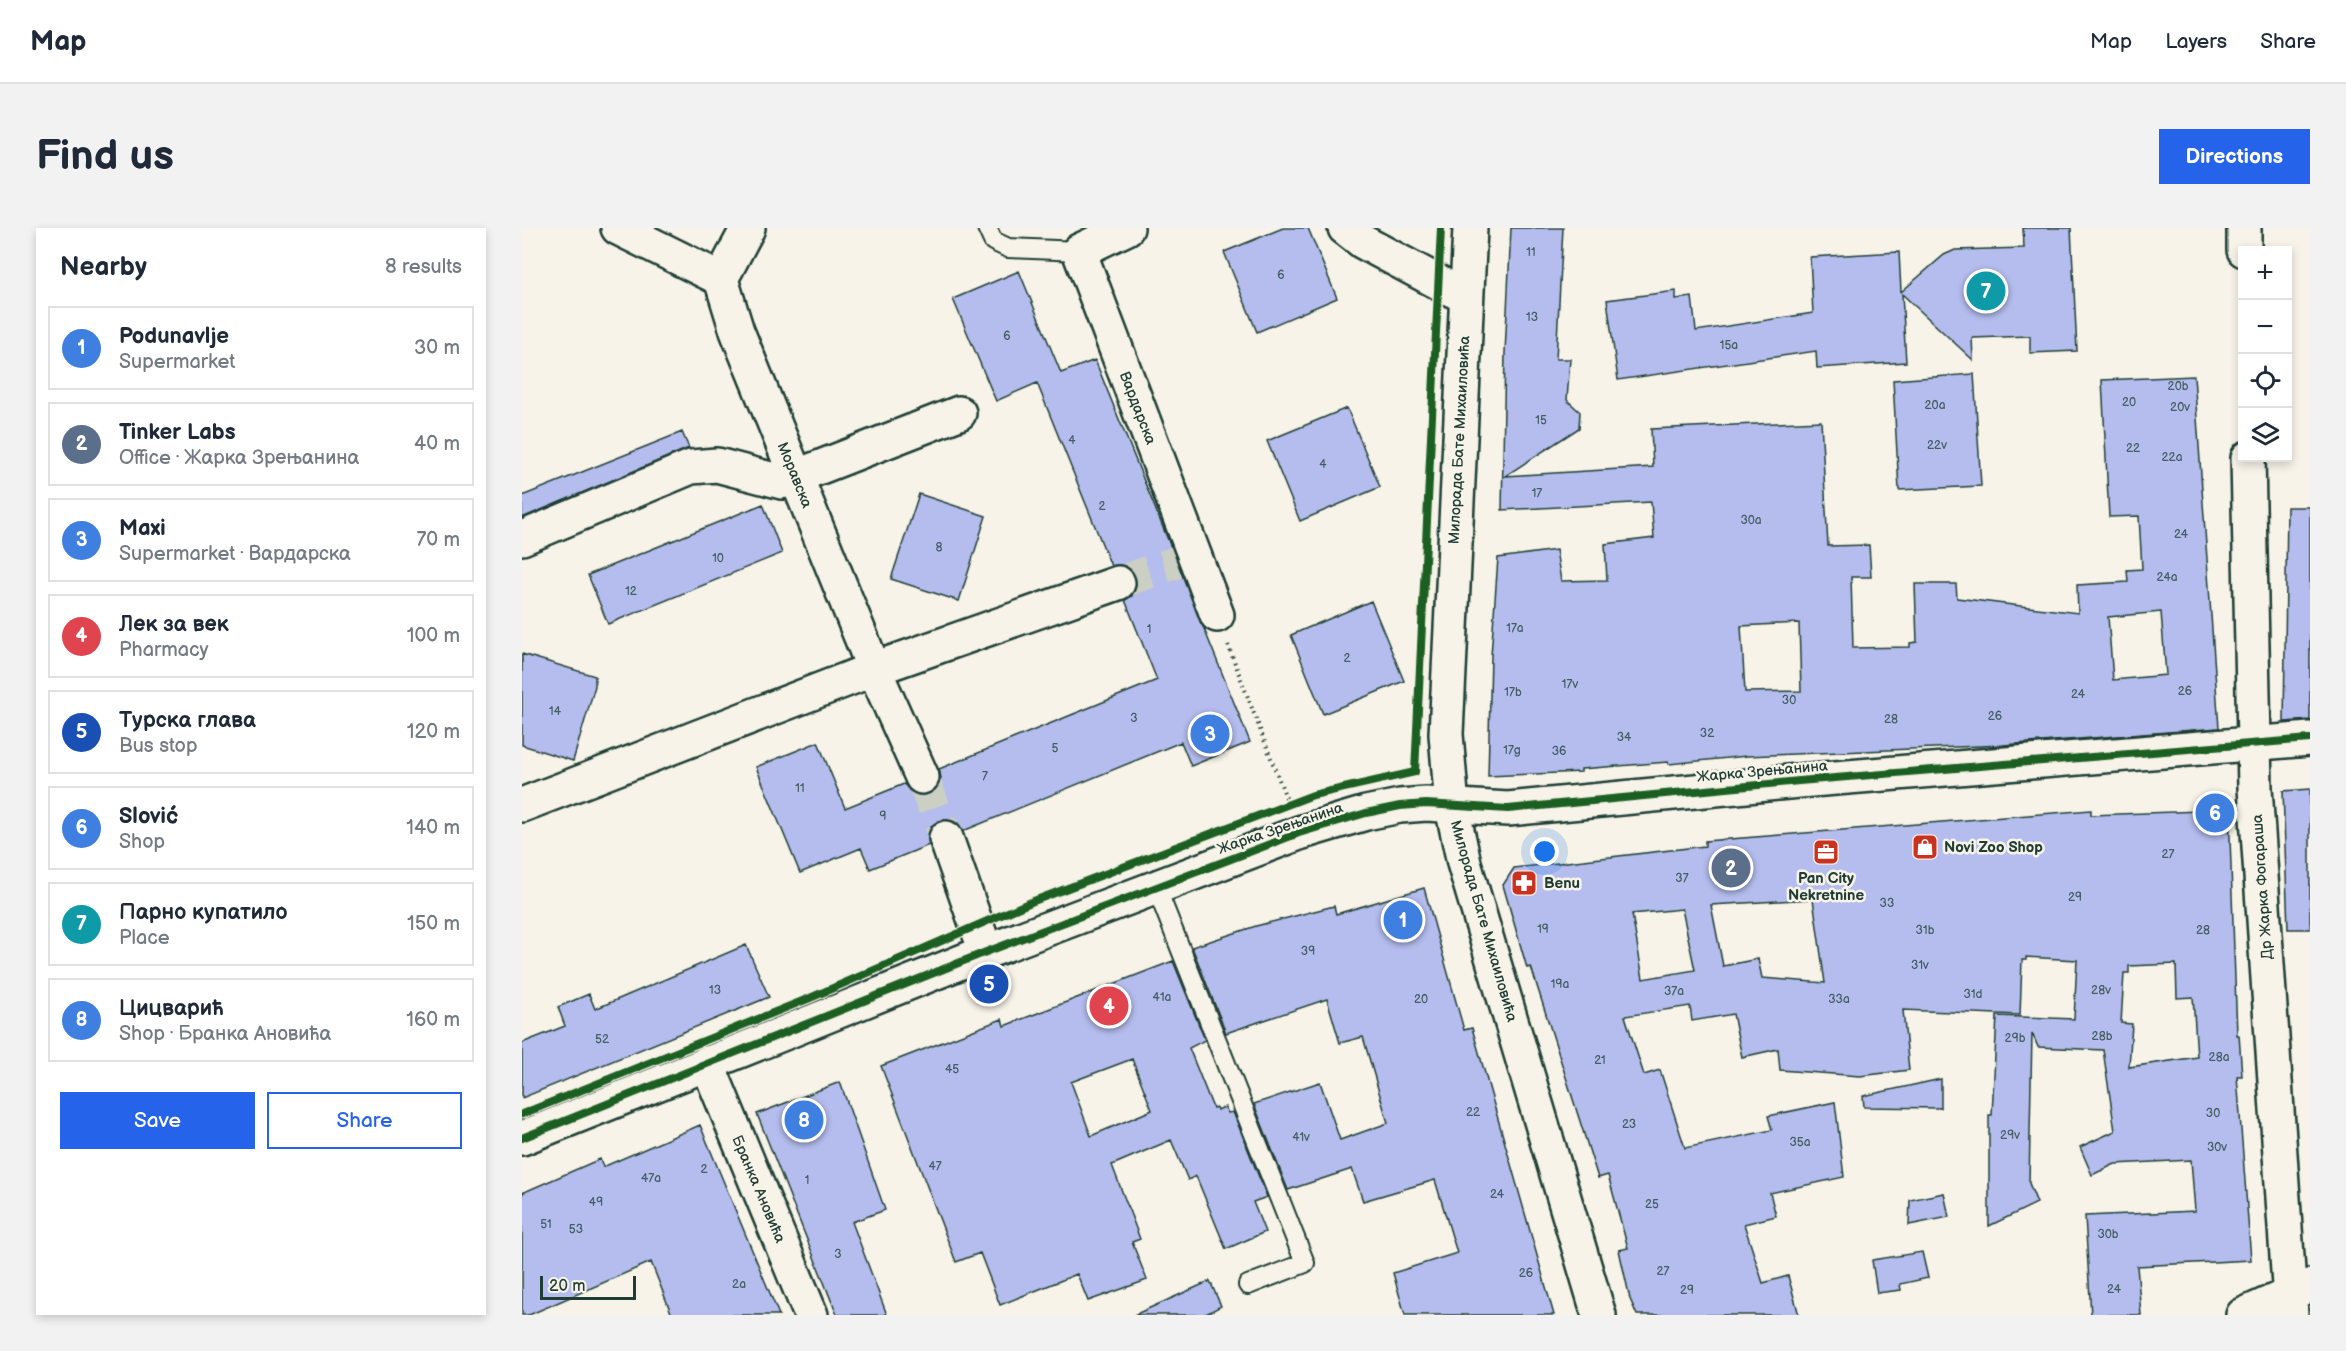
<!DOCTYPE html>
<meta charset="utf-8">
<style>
:root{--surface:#fff;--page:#f2f2f3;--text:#1f2937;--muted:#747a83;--line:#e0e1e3;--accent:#2563eb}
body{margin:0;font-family:"Balsamiq Sans",sans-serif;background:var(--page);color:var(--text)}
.controls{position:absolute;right:18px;top:18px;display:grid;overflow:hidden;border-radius:0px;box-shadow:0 3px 9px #0003}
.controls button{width:54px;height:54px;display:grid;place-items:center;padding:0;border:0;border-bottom:2px solid var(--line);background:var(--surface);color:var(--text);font:30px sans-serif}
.scale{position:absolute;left:18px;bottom:15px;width:96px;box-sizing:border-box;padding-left:6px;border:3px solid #1f3d34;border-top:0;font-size:16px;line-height:21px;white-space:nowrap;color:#1f3d34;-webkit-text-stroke:4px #f7f3e8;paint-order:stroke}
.you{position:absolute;left:1023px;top:624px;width:21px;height:21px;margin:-15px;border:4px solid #fff;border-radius:50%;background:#1a73e8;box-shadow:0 0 0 9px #1a73e833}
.badge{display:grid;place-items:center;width:39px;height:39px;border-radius:50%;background:var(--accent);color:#fff;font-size:20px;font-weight:700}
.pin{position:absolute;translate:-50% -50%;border:3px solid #fff;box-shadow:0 2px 6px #0006}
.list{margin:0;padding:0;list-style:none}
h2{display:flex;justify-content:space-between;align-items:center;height:78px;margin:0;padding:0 24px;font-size:26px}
h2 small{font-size:20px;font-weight:400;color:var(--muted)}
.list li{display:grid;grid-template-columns:39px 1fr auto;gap:18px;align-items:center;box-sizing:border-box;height:84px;margin:0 12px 12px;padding:0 12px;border:2px solid var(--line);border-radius:0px}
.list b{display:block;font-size:22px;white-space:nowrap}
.list p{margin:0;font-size:20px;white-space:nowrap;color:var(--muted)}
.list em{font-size:20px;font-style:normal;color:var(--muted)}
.actions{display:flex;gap:12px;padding:18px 24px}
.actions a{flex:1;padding:14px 0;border:2px solid var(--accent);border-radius:0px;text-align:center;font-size:21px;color:var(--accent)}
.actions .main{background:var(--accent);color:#fff}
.icon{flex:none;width:33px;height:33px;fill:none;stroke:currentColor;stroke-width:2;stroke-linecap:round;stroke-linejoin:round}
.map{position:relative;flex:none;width:1788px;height:1087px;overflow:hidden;border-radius:0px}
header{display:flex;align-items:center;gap:36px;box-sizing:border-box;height:84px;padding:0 30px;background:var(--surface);border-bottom:2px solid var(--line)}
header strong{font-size:28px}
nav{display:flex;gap:33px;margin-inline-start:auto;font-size:21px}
.intro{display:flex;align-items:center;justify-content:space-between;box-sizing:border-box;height:144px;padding:0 36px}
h1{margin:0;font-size:42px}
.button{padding:15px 27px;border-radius:0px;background:var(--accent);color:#fff;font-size:21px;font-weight:700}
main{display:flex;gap:36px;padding:0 36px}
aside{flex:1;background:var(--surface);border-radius:0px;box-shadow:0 3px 9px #0003}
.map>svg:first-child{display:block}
</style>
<header>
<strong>Map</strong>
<nav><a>Map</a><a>Layers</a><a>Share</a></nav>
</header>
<div class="intro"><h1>Find us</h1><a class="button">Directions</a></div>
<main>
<aside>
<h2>Nearby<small>8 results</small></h2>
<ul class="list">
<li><span class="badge" style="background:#3f7fe0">1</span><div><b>Podunavlje</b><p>Supermarket</p></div><em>30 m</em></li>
<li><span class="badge" style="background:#5c6f8a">2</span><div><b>Tinker Labs</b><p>Office · Жарка Зрењанина</p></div><em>40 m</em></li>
<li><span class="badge" style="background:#3f7fe0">3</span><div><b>Maxi</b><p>Supermarket · Вардарска</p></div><em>70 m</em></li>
<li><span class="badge" style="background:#e0444e">4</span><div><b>Лек за век</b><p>Pharmacy</p></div><em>100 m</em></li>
<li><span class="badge" style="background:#1a4fb4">5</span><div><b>Турска глава</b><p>Bus stop</p></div><em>120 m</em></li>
<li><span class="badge" style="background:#3f7fe0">6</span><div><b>Slović</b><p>Shop</p></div><em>140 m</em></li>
<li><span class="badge" style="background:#0f9aa8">7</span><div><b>Парно купатило</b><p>Place</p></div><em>150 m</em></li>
<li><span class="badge" style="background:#3f7fe0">8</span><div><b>Цицварић</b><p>Shop · Бранка Ановића</p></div><em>160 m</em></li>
</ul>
<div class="actions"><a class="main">Save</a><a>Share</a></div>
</aside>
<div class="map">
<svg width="1788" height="1087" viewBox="0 0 1788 1087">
<rect width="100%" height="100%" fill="#f7f3e8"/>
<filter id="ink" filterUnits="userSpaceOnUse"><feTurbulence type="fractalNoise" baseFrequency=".0167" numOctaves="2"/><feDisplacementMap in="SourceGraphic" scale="12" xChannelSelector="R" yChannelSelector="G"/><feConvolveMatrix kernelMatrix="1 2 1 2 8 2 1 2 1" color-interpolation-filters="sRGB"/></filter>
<g filter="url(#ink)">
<path fill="#b4bdee" stroke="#1f3d34" stroke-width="1.5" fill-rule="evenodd" d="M761,0H786L815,70L735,104L702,24Z
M989,0H1041L1034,131H1048L1045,172L1058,184L1057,200L983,248L1131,239L1129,201L1299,193L1306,318L1347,317L1349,349H1329L1331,420L1388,419V415L1395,414L1393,356H1434L1435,370L1556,385L1555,357L1606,354L1605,342L1620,341L1617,288L1587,289L1580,152L1672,148L1697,500L1481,517L1225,528L1147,536L1146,534L1059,541V544L966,548L969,428L976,330L1034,322L1039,353L1085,352L1083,316L1132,310L1129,274L980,282L983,125ZM1639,384L1644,447L1591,452L1586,389ZM1277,395L1279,463L1223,464L1219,398Z
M1501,0H1549L1555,123L1508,125V108L1450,110L1451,132L1380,66L1384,134L1295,140L1294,123L1096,152L1085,72L1154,63V71L1170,69L1174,103L1291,85L1288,29L1377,24L1379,64L1422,27L1433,22L1502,20Z
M497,43L539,145L573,132L728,514L669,538L659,514L441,603L436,595L428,592L417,593L409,598L406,606L407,617L348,641L339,620L278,645L234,539L296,514L323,580L382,556L389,564L397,568L407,566L415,560L419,550L417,541L635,452L603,372L610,368L614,359L613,348L609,341L600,337L589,338L515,155L474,173L431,71Z
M1452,146L1459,258L1377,262L1371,152Z
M825,180L858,259L778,293L745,213Z
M160,204L167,220L0,290V268Z
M397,266L464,288L437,373L369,351Z
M241,276L260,325L86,396L66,347Z
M1765,279H1788V492L1762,494Z
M849,373L882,453L801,486L769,407Z
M0,426L73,448V458L51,533L0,517Z
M1788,561V701H1766L1761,563Z
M1569,582V587L1707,582L1715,807H1717L1720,848H1715L1729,1032L1615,1038L1619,1087H1569L1563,988L1673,983L1669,932L1593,936L1570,947L1558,919L1593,903L1581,822L1516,819L1510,805L1507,955L1515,975L1467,998V887H1470L1475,788L1552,791L1555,732L1504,729V732H1500L1498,787L1381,782L1387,842L1338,848L1258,842L1256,821L1220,829L1211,786L1170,793L1168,778L1103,788L1122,847L1138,842L1163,920L1250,902L1246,888L1313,874L1322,949L1248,965L1254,988L1222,996L1241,1055L1266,1048L1277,1087H1115L1108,1071L1097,1022L1106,1020L1086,947L1076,950L1009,739L1005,740L981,657L992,640L1183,618V613ZM1291,671L1303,755L1240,750L1236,731L1201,738L1189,677ZM1160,681L1173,742L1121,751L1110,686ZM1654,736L1655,770L1671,769L1675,829L1607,839L1610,796L1599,795L1602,745H1607V738Z
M902,660L942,802L950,800L1032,1087H883L871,1045L935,1025L913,952L841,973L830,941L766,962L732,876L798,854L818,912L866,895L841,809L818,815L805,771L704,805L670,719L734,698L812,678L814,686Z
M224,717L247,769L0,870V815L43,798L36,779L67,766L73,781Z
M651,733L683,812L667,820L691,880L694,879L695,882L703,879L706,885L711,884L745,969L731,974L743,1004L704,1021L674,948L666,952L649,912L590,937L618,1011L610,1014L625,1052L566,1073L555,1046L478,1077L458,1025L434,1034L359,838L480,791L482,798ZM610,831L630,882L569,908L549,854Z
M1419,851V880L1342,879L1341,868Z
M318,854L363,982L330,994L365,1087H315L235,886Z
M178,897L257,1087H150L129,1034L7,1087H0V965L78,931L81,939Z
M1422,965L1427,989L1387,997L1388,972Z
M1400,1024L1406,1050L1378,1056L1379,1062L1355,1065L1350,1032Z
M688,1053L699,1078L682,1087H612Z"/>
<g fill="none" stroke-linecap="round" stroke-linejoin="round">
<path stroke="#cccfc4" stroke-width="33" stroke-dasharray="33 16" stroke-linecap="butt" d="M596,355L655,334
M400,549L424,610"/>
<g stroke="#1f3d34" stroke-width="22">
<path id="service" d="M465,0L471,13L486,20L557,23
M634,659L783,1035L726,1057"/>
</g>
<g stroke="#1f3d34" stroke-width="38">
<path id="minor" d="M96,0L199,51
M605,0L557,23L695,387
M823,0L841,14L944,69
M948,0L924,506L930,579L942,635L1077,1087
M1722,0V22
M199,51L215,103L352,441L400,549
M199,51L226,0
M1726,230L1733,560L1769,1087
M0,310L169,239L195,237L260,254L437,185
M0,577L352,441L596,355
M424,610L464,724
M185,835L289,1087
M1721,1087L1786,1058"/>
</g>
<g stroke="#1f3d34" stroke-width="38">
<path id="tertiary" d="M0,910L464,724L777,605L844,585L878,578L904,576L986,581L1277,553L1788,511"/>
</g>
<path stroke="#1f3d34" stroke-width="4" stroke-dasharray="1.5 4.5" stroke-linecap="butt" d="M706,417L766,575"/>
<use href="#service" stroke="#f7f3e8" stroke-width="18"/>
<use href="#minor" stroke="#f7f3e8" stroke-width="33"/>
<use href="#tertiary" stroke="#f7f3e8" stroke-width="33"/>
<g stroke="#f7f3e8" stroke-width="11">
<path id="cycleway" d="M0,886L288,770L509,674L791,567L893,544L919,0
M0,910L464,724L777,605L844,585L878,578L904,576L986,581L1277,553L1788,511"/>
</g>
<use href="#cycleway" stroke="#1b5e20" stroke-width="8"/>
</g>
</g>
<defs>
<g id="shop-square" transform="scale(1.35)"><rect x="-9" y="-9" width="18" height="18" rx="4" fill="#c8321e" stroke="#f7f3e8"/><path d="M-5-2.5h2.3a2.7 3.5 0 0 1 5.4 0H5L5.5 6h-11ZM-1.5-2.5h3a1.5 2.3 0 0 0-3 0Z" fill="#fff"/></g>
<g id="office-square" transform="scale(1.35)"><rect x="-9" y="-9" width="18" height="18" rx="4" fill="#c8321e" stroke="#f7f3e8"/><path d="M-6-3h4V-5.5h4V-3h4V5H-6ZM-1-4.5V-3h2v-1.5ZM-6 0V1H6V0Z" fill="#fff"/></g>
<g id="pharmacy-square" transform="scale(1.35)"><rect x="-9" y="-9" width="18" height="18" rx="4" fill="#c8321e" stroke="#f7f3e8"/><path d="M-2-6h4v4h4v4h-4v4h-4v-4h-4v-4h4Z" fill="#fff"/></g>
</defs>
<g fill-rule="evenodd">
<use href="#shop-square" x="1403" y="619"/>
<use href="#office-square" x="1304" y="624"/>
<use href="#pharmacy-square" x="1002" y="655"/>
</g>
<g text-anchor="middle" stroke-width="5" stroke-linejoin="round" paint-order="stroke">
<g font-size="12" fill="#445d62">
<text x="1009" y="28">11</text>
<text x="759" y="51">6</text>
<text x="1010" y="93">13</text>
<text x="485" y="112">6</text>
<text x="1207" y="121">15a</text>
<text x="1656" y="162">20b</text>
<text x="1607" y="178">20</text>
<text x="1413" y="181">20a</text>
<text x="1658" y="183">20v</text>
<text x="1019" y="196">15</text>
<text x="550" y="216">4</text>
<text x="1415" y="221">22v</text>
<text x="1611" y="224">22</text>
<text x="1650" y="233">22a</text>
<text x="801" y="240">4</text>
<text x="1015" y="269">17</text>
<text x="580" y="282">2</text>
<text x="1229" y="296">30a</text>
<text x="1659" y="310">24</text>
<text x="417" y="323">8</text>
<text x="196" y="334">10</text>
<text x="1645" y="353">24a</text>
<text x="109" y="367">12</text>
<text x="993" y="404">17a</text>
<text x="627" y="405">1</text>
<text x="825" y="434">2</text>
<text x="1048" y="460">17v</text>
<text x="1663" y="467">26</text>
<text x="991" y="468">17b</text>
<text x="1556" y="470">24</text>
<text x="1267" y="476">30</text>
<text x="33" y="487">14</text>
<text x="1473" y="492">26</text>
<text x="612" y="494">3</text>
<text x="1369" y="495">28</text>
<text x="1185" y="509">32</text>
<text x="1102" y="513">34</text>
<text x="533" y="524">5</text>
<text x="990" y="526">17g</text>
<text x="1037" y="527">36</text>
<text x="463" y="552">7</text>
<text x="278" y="564">11</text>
<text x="361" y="592">9</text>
<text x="1646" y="630">27</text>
<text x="1160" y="654">37</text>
<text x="1553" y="673">29</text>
<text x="1365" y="679">33</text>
<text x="1021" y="705">19</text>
<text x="1403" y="706">31b</text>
<text x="1681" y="706">28</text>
<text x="786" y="727">39</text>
<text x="1398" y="741">31v</text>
<text x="1038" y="760">19a</text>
<text x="193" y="766">13</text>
<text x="1579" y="766">28v</text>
<text x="1152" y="767">37a</text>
<text x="1451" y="770">31d</text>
<text x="640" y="773">41a</text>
<text x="899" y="775">20</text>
<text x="1317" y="775">33a</text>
<text x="1580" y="812">28b</text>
<text x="1493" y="814">29b</text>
<text x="80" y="815">52</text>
<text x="1697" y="833">28a</text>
<text x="1078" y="836">21</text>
<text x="430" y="845">45</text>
<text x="951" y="888">22</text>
<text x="1691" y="889">30</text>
<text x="1107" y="900">23</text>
<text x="1488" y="911">29v</text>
<text x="779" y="913">41v</text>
<text x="1278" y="918">35a</text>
<text x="1695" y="923">30v</text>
<text x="413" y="942">47</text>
<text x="182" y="945">2</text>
<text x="129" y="954">47a</text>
<text x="285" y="956">1</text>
<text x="975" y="970">24</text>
<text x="74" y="978">49</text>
<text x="1130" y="980">25</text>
<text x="24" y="1000">51</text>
<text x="54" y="1005">53</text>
<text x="1586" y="1010">30b</text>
<text x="316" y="1030">3</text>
<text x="1141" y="1047">27</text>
<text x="1004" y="1049">26</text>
<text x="217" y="1060">2a</text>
<text x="1592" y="1065">24</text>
<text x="1165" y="1066">29</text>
</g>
<g font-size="15" fill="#1f3d34" stroke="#f7f3e8">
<text transform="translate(616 180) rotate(69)" y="5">Вардарска</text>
<text transform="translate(937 212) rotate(-87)" y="5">Милорада Бате Михаиловића</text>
<text transform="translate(273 247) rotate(68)" y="5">Моравска</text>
<text transform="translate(1240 543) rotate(-5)" y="5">Жарка Зрењанина</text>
<text transform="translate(758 600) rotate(-19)" y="5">Жарка Зрењанина</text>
<text transform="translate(1740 659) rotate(-94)" y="5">Др Жарка Фогараша</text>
<text transform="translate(962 693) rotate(74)" y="5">Милорада Бате Михаиловића</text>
<text transform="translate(237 961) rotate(67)" y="5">Бранка Ановића</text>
</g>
<g font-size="15" font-weight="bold" fill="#1f3d34" stroke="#f7f3e8" text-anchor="start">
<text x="1422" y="624">Novi Zoo Shop</text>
<text x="1304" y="655" text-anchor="middle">Pan City<tspan x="1304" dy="17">Nekretnine</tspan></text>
<text x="1022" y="660">Benu</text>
</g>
</g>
</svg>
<div class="controls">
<button>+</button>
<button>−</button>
<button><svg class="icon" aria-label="locate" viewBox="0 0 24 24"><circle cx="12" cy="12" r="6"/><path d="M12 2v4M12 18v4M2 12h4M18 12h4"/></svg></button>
<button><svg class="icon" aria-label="layers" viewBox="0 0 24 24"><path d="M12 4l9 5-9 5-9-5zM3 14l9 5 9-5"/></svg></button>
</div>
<div class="scale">20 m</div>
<div class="you"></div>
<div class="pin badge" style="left:881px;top:692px;background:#3f7fe0">1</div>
<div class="pin badge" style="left:1209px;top:640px;background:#5c6f8a">2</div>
<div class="pin badge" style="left:688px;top:506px;background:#3f7fe0">3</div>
<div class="pin badge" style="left:587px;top:778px;background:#e0444e">4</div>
<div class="pin badge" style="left:467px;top:756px;background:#1a4fb4">5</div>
<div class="pin badge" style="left:1693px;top:585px;background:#3f7fe0">6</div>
<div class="pin badge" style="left:1464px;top:63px;background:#0f9aa8">7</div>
<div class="pin badge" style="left:282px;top:892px;background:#3f7fe0">8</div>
</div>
</main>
